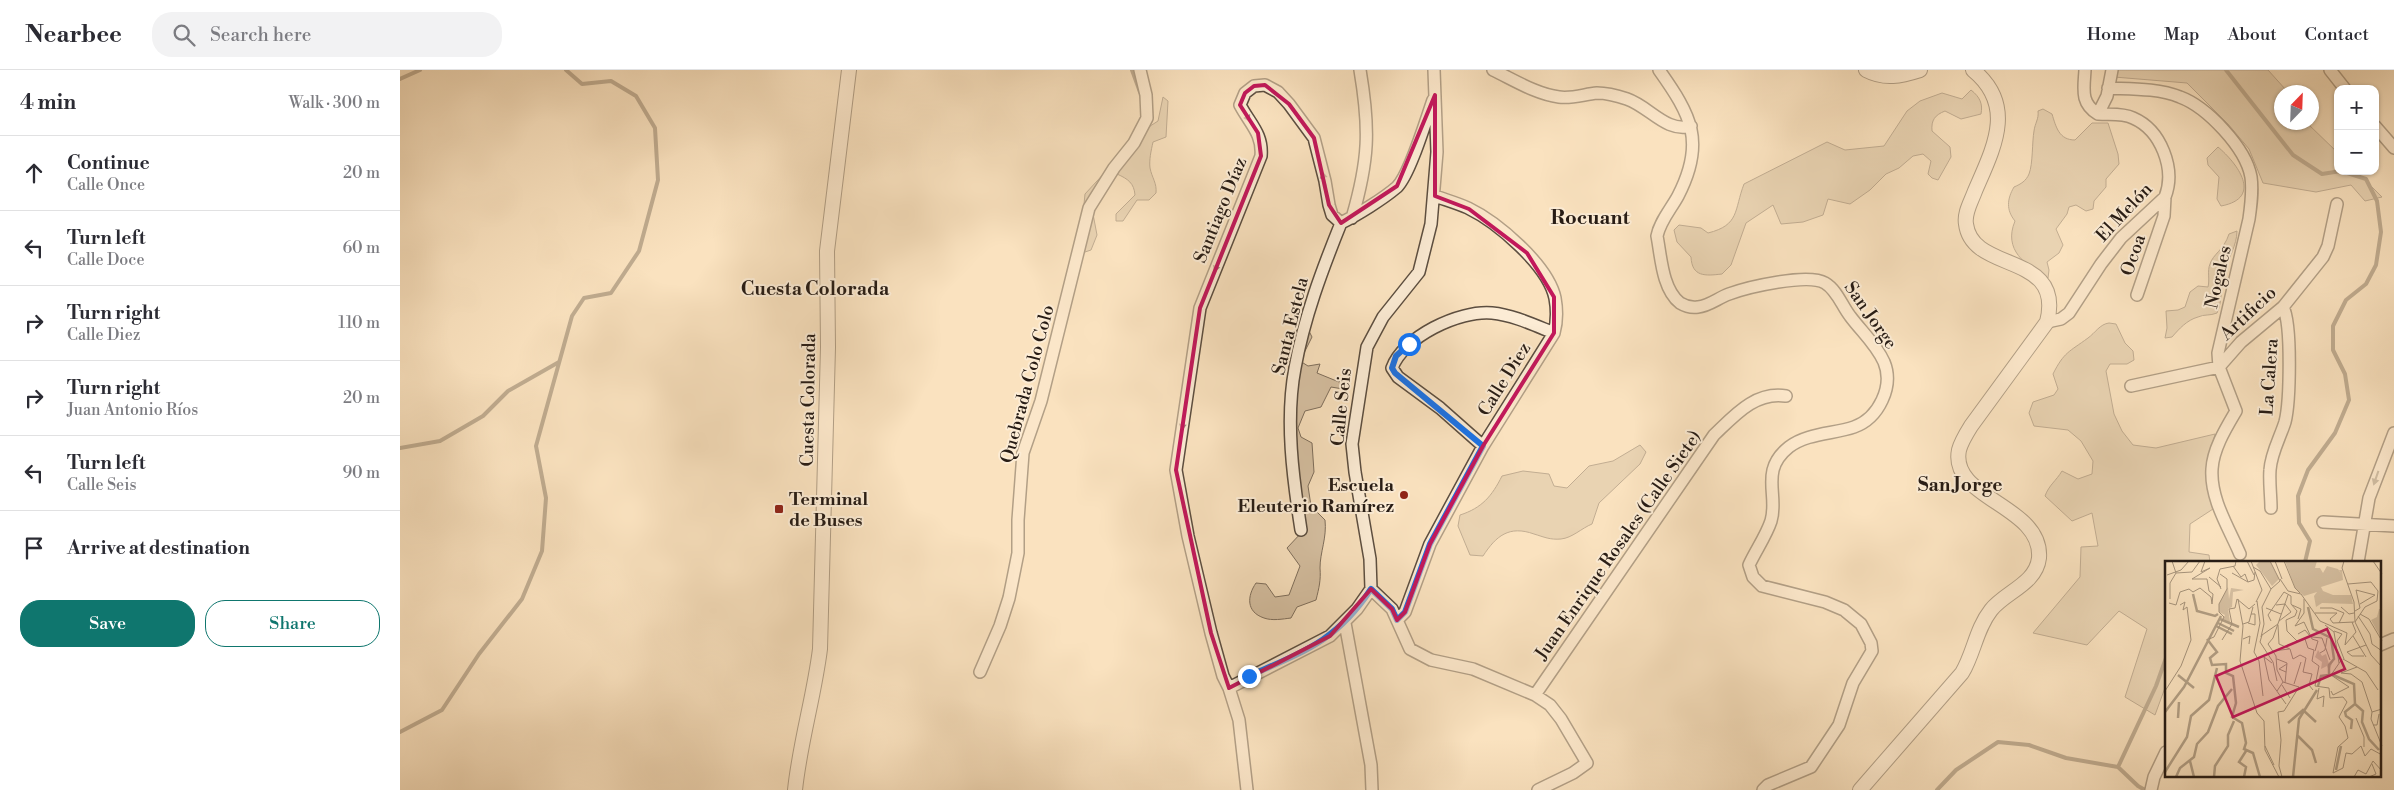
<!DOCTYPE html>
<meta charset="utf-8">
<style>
:root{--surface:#fff;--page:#f2f2f3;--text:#2b2b33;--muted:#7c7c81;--line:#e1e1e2;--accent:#0f766e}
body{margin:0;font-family:"Libre Bodoni",serif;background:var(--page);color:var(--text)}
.controls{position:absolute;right:15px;top:15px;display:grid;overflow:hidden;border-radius:10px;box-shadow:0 1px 4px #0004}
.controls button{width:45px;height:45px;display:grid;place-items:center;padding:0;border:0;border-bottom:1px solid var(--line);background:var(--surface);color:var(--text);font:25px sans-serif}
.compass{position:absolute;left:1874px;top:15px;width:45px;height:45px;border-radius:50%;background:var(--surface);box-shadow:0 1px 4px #0004;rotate:23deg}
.stop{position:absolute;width:15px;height:15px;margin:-11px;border:4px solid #1a73e8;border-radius:50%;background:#fff}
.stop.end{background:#1a73e8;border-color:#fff;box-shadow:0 1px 5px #0008}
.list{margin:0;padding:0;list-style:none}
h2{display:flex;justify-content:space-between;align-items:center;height:65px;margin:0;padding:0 20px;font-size:21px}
h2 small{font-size:16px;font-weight:400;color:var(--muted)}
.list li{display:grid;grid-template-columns:32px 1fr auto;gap:15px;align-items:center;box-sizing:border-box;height:75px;padding:0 20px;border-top:1px solid var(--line)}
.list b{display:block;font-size:19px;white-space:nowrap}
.list p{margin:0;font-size:16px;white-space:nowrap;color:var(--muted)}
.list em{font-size:16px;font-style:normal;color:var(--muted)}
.actions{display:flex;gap:10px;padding:15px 20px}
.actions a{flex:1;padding:11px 0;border:1px solid var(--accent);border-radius:20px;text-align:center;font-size:18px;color:var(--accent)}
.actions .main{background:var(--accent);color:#fff}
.icon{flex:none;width:28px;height:28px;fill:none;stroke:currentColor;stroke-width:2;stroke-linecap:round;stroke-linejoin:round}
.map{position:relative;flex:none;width:1994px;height:720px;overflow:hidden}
header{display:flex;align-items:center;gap:30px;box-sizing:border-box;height:70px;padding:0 25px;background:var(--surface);border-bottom:1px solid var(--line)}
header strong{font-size:24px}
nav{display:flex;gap:28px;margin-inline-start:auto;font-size:18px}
.search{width:350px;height:45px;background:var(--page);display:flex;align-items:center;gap:12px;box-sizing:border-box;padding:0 18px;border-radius:20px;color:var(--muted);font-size:19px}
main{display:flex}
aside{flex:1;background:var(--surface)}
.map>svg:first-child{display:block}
</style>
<header>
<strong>Nearbee</strong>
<div class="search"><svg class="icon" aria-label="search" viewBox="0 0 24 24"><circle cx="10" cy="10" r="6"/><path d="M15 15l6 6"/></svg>Search here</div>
<nav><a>Home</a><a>Map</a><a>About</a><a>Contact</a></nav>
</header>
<main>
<aside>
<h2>4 min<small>Walk · 300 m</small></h2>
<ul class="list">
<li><svg class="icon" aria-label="ahead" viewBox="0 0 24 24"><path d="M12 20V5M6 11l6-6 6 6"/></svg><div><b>Continue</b><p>Calle Once</p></div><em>20 m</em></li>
<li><svg class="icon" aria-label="left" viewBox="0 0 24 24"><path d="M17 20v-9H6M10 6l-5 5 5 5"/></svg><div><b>Turn left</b><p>Calle Doce</p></div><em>60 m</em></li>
<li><svg class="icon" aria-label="right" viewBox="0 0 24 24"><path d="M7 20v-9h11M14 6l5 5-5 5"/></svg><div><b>Turn right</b><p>Calle Diez</p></div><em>110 m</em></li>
<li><svg class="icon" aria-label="right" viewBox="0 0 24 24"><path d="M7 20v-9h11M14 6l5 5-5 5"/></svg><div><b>Turn right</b><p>Juan Antonio Ríos</p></div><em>20 m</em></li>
<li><svg class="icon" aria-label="left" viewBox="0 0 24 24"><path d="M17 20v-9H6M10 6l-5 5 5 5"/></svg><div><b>Turn left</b><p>Calle Seis</p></div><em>90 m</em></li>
<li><svg class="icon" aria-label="arrive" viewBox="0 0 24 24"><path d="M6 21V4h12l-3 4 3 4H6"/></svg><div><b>Arrive at destination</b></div></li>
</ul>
<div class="actions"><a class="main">Save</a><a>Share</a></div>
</aside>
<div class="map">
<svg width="1994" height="720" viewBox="0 0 1994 720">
<rect width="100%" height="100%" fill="#fae2bf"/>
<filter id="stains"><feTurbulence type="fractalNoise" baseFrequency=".004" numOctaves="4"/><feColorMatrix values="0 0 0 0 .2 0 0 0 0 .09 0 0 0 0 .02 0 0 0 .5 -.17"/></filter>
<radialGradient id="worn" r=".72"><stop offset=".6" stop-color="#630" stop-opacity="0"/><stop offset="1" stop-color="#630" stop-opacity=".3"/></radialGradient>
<path fill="#d6c0a2" stroke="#7e6e5c" d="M1716,0H1868L1886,20L1882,22L1878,35L1882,52L1886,55L1907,53L1938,83V101H1956L1982,127L1965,131L1951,115L1916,122L1863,113L1849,79L1828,54L1787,13L1714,7Z
M1571,20C1580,27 1583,34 1581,44L1561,49L1545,41C1535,45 1531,50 1532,61L1550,77L1551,87L1538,110L1532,108L1528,104L1531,91L1523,84L1513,86L1499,98L1486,104L1470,120L1450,134L1428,129L1423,145L1403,152L1381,154L1373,135L1346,153L1331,195L1322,204C1305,206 1292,207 1291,187L1277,172L1274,160L1279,155L1301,158L1308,163C1340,155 1334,140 1344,114L1427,72L1445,80L1484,76L1507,41L1520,31L1542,23L1562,29Z
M763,27L768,31L766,67L753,72C751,81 749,90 750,98C752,108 757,113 756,123L749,130H737L723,151H716V144L735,125C734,113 728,109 717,104L699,130L693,144L697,165L691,180L679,184L685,124L744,60L758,51Z
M1643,39L1652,44C1656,57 1659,70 1675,70L1692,53H1708L1718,84L1719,94L1706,109V117L1694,131L1693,139L1686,141L1676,135L1669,137L1667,144L1656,159L1663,175L1659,183L1647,192L1649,200L1648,208C1625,195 1603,180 1615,151C1606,140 1607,129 1614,117C1621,114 1626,111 1629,104C1633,94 1632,72 1634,61C1635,53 1639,49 1638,41Z
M1818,77C1837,93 1864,128 1821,136L1817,129L1819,107L1808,95L1807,88Z
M1837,161C1837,175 1828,189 1824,203C1820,216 1823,230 1817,243C1810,246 1804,244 1798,247C1787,250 1779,259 1772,267L1765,268L1767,258L1766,241L1778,240L1785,237L1790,222L1798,216L1808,217C1810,209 1807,201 1810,194C1813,184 1824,180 1829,164Z
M1709,253L1716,254L1725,273L1733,281L1734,290L1727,294H1710L1706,301L1714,344L1722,361L1733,375L1756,378L1815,364L1808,397L1813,439L1790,454L1789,482L1809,485L1810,492H1766V615L1755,645L1725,627L1747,559L1719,541L1687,575L1633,563L1680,507L1681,477L1698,476L1692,443L1672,451L1645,426C1649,415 1656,411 1662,401L1678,409L1692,404L1693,391L1681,371L1668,360L1634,356L1629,343L1633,332L1654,325L1658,319L1653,304C1664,282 1669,282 1688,268C1695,263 1700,254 1709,253Z
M906,255L912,267L900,291L908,296L920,294L917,303L939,312L950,303L943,319L931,317L921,337L905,341L898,358L901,367L912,373L914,402L908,416L911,436L925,450C927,468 920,482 920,498C921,510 919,518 916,530L897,537L891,548C883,549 872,551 864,548C846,542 847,526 856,513L866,514L875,527L889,525L900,496L887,478L902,462L886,358L892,282L899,259Z
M1240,375L1246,382L1240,394L1199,433L1192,454C1182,458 1172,468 1161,469C1150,470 1144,467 1134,464C1109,455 1096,466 1083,486L1070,485L1058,456L1060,445C1082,438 1092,426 1102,406L1123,401L1149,404L1154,416L1167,418L1189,396L1213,391Z"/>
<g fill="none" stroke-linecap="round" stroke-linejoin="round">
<path stroke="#7a6b58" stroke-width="4" d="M732,0L740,22
M1826,0L1893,85L1922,104L1941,101L1966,109L1977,131L1981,162L1976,195L1966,214L1946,230L1933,256V280L1945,304L1949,330L1935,363L1908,400L1898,426L1899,453L1910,471L1905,492
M0,9L20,0
M0,378L40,371L83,346L108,321L159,292
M0,662L42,640L79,584L122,529L142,481L146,428L136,376L172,246L184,228L211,223L239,181L258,110L255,58L236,26L211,11L182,14L166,0
M1718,697L1756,616L1766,588
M1537,720L1556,700L1598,672L1629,675L1666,688L1718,697L1738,716L1745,720"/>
<g stroke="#5c4e40" stroke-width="14">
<path id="minor" d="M1093,0C1114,10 1136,24 1159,27C1172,29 1185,24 1197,23C1207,23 1218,26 1227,29C1250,37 1266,63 1291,56
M1259,0C1291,45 1306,72 1278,126C1271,139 1260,151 1257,166C1261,186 1262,219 1280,233C1285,236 1292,238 1298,237C1309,236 1318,228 1329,224C1348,217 1408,203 1425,213C1437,220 1442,236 1450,246C1461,261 1476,274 1484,292C1494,316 1479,348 1454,357C1434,364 1407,363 1389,377C1359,401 1379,425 1371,451C1366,466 1356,480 1349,495L1353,507L1362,516L1425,532L1444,540L1461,554L1471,573L1472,581L1453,613L1439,655L1411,697L1368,715L1363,720
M1685,0C1684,19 1680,33 1698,44
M1930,0L1945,19
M1708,18C1731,19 1758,18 1780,27C1807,37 1846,78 1851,107C1853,121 1851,135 1849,149L1818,283L1819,297L1836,341C1826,358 1813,379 1812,399C1810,429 1829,458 1840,484
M1698,44L1707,26L1712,0
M1975,56L1994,78
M952,148C969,90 970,59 960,0
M941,153C957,145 983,129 997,117C1010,104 1026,50 1033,30
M1737,225L1764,146L1765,127
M1647,252L1661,249L1669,243L1701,194L1721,168L1765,127C1776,99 1761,60 1733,48C1722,43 1710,45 1698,44
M1731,316L1819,297L1841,272L1883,237L1923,187L1928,176L1937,134
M1083,376L1040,338L998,307L992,298C1003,267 1059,240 1092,243C1113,245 1134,255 1154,263
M1871,438C1871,426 1869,412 1870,400C1871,383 1880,368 1885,352C1890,332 1892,254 1883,237
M1923,452L1994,456
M901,460C893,408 885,350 895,298C904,248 922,200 941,153
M1958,492L1969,428L1994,363
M971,519L992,539L1010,579L1031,590L1073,599L1135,625L1150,635L1161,649L1187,693L1173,703L1138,720
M997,550L1005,542L1030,474L1083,376L1154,263C1157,252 1157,239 1155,228C1148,195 1097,152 1068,138C1057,133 1046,130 1035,126
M945,553L971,695L972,720
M1980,575L1994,569
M580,602L600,556L609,528L618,483V450L623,383L641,331L689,138L714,98L734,73L747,48L746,25L740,0
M829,618L930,566L957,539L971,519L970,489L955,402L952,374L967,277L983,247L1019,202L1031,154L1037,82L1034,0
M1135,625L1314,365C1334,346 1355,321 1386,326
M847,720L839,650L829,618L823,606L811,563L788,466L776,400L800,238L861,86C863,64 850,54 840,35L845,23L854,16L865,15L878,22L889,34L914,68L925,111L929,135L932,145L941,153
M1751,720L1754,707L1766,682"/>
</g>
<g stroke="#5c4e40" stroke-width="16">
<path id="tertiary" d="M1466,0C1485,10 1501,6 1520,0
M395,720C400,672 414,627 420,579L428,277L427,181L449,0
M1460,720L1562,603C1574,583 1576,559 1591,540C1605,522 1636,514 1639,488C1643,435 1549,429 1559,380C1561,372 1566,364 1571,356L1647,252C1665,181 1572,204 1566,154C1564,143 1571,132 1575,121C1593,79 1617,36 1573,0"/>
</g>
<use href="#minor" stroke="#fcecd5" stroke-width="11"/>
<use href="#tertiary" stroke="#fcecd5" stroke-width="14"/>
</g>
<defs><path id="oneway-solid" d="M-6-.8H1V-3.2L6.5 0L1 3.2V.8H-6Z" transform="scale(1.25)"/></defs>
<g fill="#9c8e7f">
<use href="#oneway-solid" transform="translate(846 45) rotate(60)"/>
<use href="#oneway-solid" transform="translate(924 109) rotate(-103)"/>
<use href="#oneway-solid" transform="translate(817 195) rotate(111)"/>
<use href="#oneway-solid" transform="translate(783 353) rotate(99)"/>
<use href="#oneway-solid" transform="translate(1976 408) rotate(109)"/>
</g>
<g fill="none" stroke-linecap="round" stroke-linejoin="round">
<path stroke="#1a73e8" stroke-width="6" d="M849,606C903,582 937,571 971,519L992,539L997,550L1005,542L1030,474L1083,376L995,303L992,298L996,286L1009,274"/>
</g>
<path d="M0 0H1994V720H0ZM865,15L889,34L914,68L929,135L941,153L997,116L1035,25V126L1069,139L1127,183L1154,227V263L1083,376L1030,474L1005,542L997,550L992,539L971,519L930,566L829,618L811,563L776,400L800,238L861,86L858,63L840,35L845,23L854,16Z" fill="#fae2bf" fill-opacity=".55" fill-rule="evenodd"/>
<path fill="none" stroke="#c2185b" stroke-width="4" stroke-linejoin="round" d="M865,15L889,34L914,68L929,135L941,153L997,116L1035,25V126L1069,139L1127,183L1154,227V263L1083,376L1030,474L1005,542L997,550L992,539L971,519L930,566L829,618L811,563L776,400L800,238L861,86L858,63L840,35L845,23L854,16Z"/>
<g fill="#8f2418" stroke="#fcecd5" stroke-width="2">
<circle cx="1004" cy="425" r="5"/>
<rect x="374" y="434" width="10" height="10" rx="2.5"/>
</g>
<g text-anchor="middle" stroke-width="4" stroke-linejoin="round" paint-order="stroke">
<g font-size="18" fill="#271c15" stroke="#fcecd5">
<text transform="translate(820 140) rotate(-68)" y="6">Santiago Díaz</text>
<text transform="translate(1724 142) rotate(-47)" y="6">El Melón</text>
<text transform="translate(1733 185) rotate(-71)" y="6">Ocoa</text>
<text transform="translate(1818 207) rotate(-77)" y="6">Nogales</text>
<text transform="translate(1848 243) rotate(-43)" y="6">Artificio</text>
<text transform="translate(1471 245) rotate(55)" y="6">San Jorge</text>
<text transform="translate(890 256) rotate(-76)" y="6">Santa Estela</text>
<text transform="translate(1869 307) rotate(-86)" y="6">La Calera</text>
<text transform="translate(1104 309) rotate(-58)" y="6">Calle Diez</text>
<text transform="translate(627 314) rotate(-75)" y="6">Quebrada Colo Colo</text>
<text transform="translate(408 330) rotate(-89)" y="6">Cuesta Colorada</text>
<text transform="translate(941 337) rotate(-84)" y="6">Calle Seis</text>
<text transform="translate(1218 475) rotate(-55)" y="6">Juan Enrique Rosales (Calle Siete)</text>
</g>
<g font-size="18" font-weight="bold" fill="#271c15" stroke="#fcecd5" text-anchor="end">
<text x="994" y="421">Escuela<tspan x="994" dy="21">Eleuterio Ramírez</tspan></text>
<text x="389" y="435" text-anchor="start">Terminal<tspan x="389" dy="21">de Buses</tspan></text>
</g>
<g font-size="19" font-weight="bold" fill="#271c15" stroke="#fcecd5">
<text x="415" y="225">Cuesta Colorada</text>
<text x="1560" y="421">San Jorge</text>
</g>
<g font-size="20" font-weight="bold" fill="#271c15" stroke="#fcecd5">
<text x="1190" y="154">Rocuant</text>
</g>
</g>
<g transform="translate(1765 491)">
<rect width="216" height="216" fill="#fae2bf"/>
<path d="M95,0H105L114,18L107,25L91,4ZM120,0H152L150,7H155L158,12L162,5L173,8L177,14L174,9H177L178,19L156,26L158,30L168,34H186L188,43L157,42L151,46L149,35L152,31L139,35L130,27ZM63,26L64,38L66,27L79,29L68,31L67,46L63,48L65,61L58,58L60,54L54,51V43ZM214,48H216V77L206,59L212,56ZM153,89L157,95L161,93L164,103L168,100L164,110L162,105L156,108L157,101L150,96Z" fill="#d6c0a2"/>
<path fill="none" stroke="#b29f85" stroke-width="2.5" d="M28,33L32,50L50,55L53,53M143,46L148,68L166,77L169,98L164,104V113M55,58L74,66M53,62L69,70M51,65L67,73M42,78L52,91L45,97L47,104L61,103V112L68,115L71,142L67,156L77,162L81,182L79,188L88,192L95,216M13,114L29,127M168,114L189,123L190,143L180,151L181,155L187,159L186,168M153,125L156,115L164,114M190,143L198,150L197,161L204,178L214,189M0,151L19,126L56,55M13,157L14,141M123,162L138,149L151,161M133,175L147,189L151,202M25,200L29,216M171,209L176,185M0,211L22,176L26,155L44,139L52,107M11,216L15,207L29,196L32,183L43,171L53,145L67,128M49,216L50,205L63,185V174L69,160M79,216L81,206L74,201L81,190M128,216L134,158L152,129"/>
<path fill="none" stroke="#a6937b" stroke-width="1" d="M82,0L89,14M86,0L97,29L91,41M105,0L115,20M110,0L117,18M119,0L130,27L135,32M179,0L177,7L189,41L190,61M208,0L217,13M68,5L76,16L80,13L83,21M88,6L95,10L106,28L115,20M11,12L27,11L35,0M67,12L83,21L89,19L90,11M2,14L16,9L24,0M44,16L56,26M115,18L123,30L136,33L155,60L182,72L180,84L191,71L187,61M183,23L206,21L213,30L212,40L200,46L190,61M56,28L52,18L55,8L70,5L71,0M119,31L126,35V43L132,50L130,55L121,59L122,70L132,80L140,78L143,87L149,89L147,100L154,105L150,125L164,127M5,38V22L11,12L7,0M73,38L78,65L75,100L92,152L99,160L100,189L114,216M139,38V52L130,65L139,61L147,78M92,40L95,62L89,91L94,100L98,135M4,42L11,44L15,31L24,28L28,31L35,27L46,36L47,43L48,33L44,30L42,18H27L45,7L36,11L40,0M111,44L120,43L126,51L114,60M127,44L136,48L133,58M176,46L184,53L189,52M101,47L116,53M155,47H167L179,52L174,62M190,50L195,47L191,29L210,34L195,43M150,52H172L165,58L168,62L189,61M195,53L204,58L217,80M193,55L205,73L207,83L217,90M106,60L103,54L119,31M190,61L206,94L217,106M83,62L90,64V53H86M78,63L84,61L88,46M113,64L114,83L125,88M160,64L169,71L174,102M169,70L177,73L172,80L179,98M133,73L140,69L145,75M188,75L201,96M96,76L99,63L97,46L106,28M147,76L157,77L165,99M44,78L49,76L59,56L54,51V43L62,28V18L55,13M78,78L85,75L84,83M147,78L153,80L150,90M57,79L67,63L64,48L70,47L72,38L84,48L90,43M125,88L128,98L135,94L141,97L138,111L147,113L144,124L148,129M108,90L124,88M182,91L187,95H199M182,91L201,84M155,92L160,89L162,77M112,98L122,102L120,122M178,98L201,111L213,129M108,101L95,81L97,74L113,63M108,101L112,120M107,102L99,96L104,119L121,143M121,111L114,108L122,103M176,112L186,113L197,121L207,151M176,112L192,106M129,123L136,101M117,124L125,137M154,127L152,138L159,135L158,146M164,127L165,137L178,136L182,141L174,156L180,165L183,177L173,186L168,212L178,207L181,192L187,193L196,185L200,195L206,188L217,194M0,130L16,105L26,79L22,46L18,49L20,41L15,44M112,130L118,121L112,109L111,95L103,83L108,77L123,34M166,130L168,134L184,126L166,114L177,98M217,148L207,151L206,158L217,185M113,151L116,179L114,205L117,216M113,151L119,150L134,126L118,121M191,157L199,176V186M208,164H212L214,153M100,185L109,204M189,216L193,209L201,213L208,200L217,210M204,216L211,213L207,203"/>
<path fill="#c2185b" fill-opacity="0.15" stroke="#c2185b" stroke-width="2.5" d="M162,68L180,108L68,156L51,115Z"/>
<rect width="216" height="216" fill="none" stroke="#271c15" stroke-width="2.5"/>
</g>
<rect width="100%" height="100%" filter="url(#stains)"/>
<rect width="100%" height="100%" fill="url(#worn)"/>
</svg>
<div class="controls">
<button>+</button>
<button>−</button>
</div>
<svg class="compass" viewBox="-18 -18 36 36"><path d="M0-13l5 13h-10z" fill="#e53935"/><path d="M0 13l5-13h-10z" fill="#7c7c81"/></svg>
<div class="stop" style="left:1009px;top:274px"></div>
<div class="stop end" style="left:849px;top:606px"></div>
</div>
</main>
